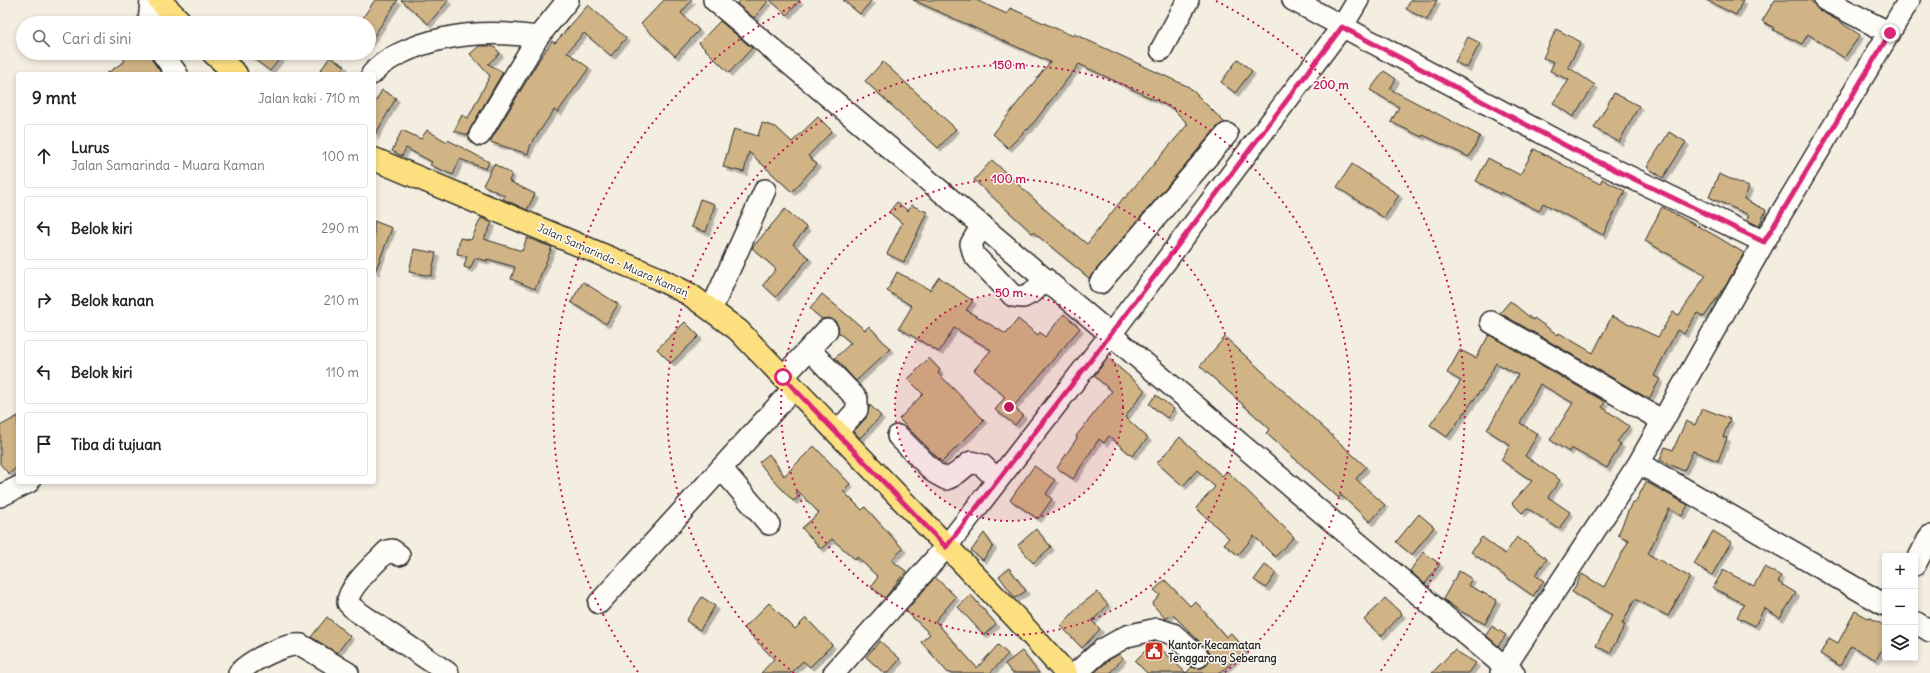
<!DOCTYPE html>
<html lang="id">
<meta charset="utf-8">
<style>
:root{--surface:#fff;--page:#f6f6f6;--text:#222;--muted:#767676;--line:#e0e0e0}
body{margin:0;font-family:Delius,sans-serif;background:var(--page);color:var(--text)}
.controls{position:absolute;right:12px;bottom:12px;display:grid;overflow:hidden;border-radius:4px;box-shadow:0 2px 6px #0003}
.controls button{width:36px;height:36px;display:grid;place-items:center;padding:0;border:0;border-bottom:1px solid var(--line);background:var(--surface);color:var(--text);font:20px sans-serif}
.stop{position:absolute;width:12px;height:12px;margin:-9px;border:3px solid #db2777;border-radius:50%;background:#fff}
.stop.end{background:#db2777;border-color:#fff;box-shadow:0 1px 4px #0008}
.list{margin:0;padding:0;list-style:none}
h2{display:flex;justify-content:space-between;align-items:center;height:52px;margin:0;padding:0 16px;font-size:17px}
h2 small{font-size:13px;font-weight:400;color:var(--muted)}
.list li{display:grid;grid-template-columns:26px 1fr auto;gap:12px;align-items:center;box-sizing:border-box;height:64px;margin:0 8px 8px;padding:0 8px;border:1px solid var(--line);border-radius:4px}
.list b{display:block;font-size:15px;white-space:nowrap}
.list p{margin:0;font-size:13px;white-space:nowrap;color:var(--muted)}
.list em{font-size:13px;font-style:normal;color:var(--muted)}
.icon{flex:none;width:22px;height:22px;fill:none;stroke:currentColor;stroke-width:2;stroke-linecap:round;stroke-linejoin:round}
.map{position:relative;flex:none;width:1930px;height:673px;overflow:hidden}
.search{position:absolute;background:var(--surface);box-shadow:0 2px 6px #0003;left:16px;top:16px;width:360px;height:44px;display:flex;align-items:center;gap:10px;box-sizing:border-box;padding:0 14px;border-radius:22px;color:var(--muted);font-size:15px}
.panel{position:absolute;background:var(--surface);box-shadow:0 2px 6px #0003;left:16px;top:72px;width:360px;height:412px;border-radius:4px}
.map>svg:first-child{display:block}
</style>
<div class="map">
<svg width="1930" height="673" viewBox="0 0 1930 673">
<defs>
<filter id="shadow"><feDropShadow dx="3.5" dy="3.5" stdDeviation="0" flood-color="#0004"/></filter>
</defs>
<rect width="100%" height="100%" fill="#f4eee0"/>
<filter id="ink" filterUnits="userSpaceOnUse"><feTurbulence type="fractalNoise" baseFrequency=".025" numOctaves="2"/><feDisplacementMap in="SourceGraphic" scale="8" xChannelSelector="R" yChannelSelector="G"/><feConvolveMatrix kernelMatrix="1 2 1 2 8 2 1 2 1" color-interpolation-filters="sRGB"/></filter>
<g filter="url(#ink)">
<path fill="#d0b485" stroke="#2b2b2b" filter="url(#shadow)" d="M375,0H398L369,43V23H359Z
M401,0H449L428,24Z
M664,0H692L681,13L699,30L675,56L641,24Z
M741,0H769L754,18L737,4Z
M770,0H800L787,15Z
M843,0H872L860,14Z
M913,0H976L1007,14L1010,8L1073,36L1074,34L1189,87L1225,123L1218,126L1089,278L1033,232L1032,233L974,180L992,160L1049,213L1087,244L1124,197L1125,198L1188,124L1172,108L1079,64L1028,130L1027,129L1008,148L993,134L1050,62Z
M1411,0H1437L1427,20L1406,9Z
M1706,0H1743L1736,15Z
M1775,0H1809L1814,3L1819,10L1837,20L1860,35L1844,58L1808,34L1802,44L1773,30L1774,28L1762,21Z
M588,5L626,38L611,56L584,33L567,52L589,68L558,112L554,110L531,144L528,154L490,142L539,60L552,41L555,43Z
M720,21L752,48L729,73L699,43Z
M1556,29L1581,42L1568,67L1595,85L1573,117L1553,103L1569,80L1550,71L1554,62L1543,58Z
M1468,37L1480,43L1467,68L1455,62Z
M479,46H493L500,53L488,64L503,72L470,129L468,135L454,131L462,115L468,118L490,76L470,54Z
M120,53H150L152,60L162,74H106L125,61Z
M246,53H284L270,71Z
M330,57L345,66L339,74H318Z
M1238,59L1252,71L1235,93L1221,82Z
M883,62L956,129L938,148L865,81Z
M1384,71L1396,79L1390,89L1480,136L1469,157L1423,135L1422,137L1391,122L1399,107L1370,90Z
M382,90L396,98L374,137V104Z
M1614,93L1639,106L1619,142L1594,128Z
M818,117L832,131L808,156L817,164L792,192L749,152L744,172L723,167L734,129L758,136L762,123L776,127L792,142Z
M402,130L421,139L427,130L447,142L448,140L489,162L486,169L460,159L453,175L430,165L432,162L406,148L402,156L392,151Z
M1669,132L1686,142L1663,178L1647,167Z
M1534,149L1600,184L1602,179L1625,191L1603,235L1543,203L1539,211L1501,192L1500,194L1476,181L1488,158L1520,175Z
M494,164L512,174L509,181L535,194L527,210L503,199L505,196L483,185Z
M1352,164L1399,195L1384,218L1337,187Z
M1719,174L1749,187L1744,199L1766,210L1759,226L1747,220L1749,215L1709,197Z
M700,199L715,204L706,232L691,227Z
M897,202L908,211L911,205L927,212L904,262L887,254L902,223L889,212Z
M1662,207L1716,236L1744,253L1726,285L1704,317L1697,313L1684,334L1677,330L1654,376L1660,379L1649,399L1500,313L1510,301L1533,320L1534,318L1558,335L1559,333L1593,353L1612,316L1658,337L1673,312L1679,315L1706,275L1645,241Z
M785,209L807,228L793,244L809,258L776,297L763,285L776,269L752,248Z
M481,218L492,223L484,239L522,251L527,238L552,247L535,289L511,279L515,267L487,259V261L475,258L470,269L464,267L467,256L457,254L460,238L471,240Z
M374,221L392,228L375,272H374Z
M414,249L436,253L431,276L409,272Z
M897,272L930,290L939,277L973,301L966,310L1006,334L1018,319L1038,335L1040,332L1045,337L1064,314L1080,328L1013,407L1023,415L1015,425L995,410L1005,397L974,370L991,350L954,328L939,352L899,328L912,306L887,291Z
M583,282L618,304L606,324L571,302Z
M822,294L865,330L869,326L890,349L856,381L835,358L851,343L839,333L838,326L835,321L829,318L822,319L810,309Z
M685,322L699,336L671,363L657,349Z
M1489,335L1605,402L1602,407L1629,426L1617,442L1621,444L1607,468L1571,448L1569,452L1550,440L1573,403L1540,384L1520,423L1538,434L1525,456L1560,480L1548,497L1570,512L1559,529L1527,508L1522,513L1512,503L1532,481L1501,460L1510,445L1487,430L1518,375L1496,363L1481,391H1480L1447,437L1430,425L1461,381L1447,373L1460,350L1476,358Z
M1225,337L1366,467L1356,479L1385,505L1370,522L1341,495L1339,498L1266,433L1270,429L1200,366Z
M929,358L940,370L938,373L984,420L942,462L899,419L923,394L908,379Z
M1108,358L1145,390L1125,417L1148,438L1132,456L1109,436L1104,443L1099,439L1073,479L1057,468L1077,438L1076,436L1112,391L1094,376Z
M1156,395L1174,409L1167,418L1149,404Z
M870,405L881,416L860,438L854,431L866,418Z
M1702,408L1730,419L1723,437L1727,438L1718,461L1693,451L1684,471L1660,460L1665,447L1673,450L1686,421L1695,425Z
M18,416V466L9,474L0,464V426Z
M1180,437L1222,476L1227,471L1294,537L1275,557L1254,536L1238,555L1224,544L1229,538L1196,508L1215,487L1197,470L1183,486L1157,463Z
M814,446L850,484L843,491L862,510L865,507L903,549L891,560L906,571L885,598L871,587L878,577L857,557L856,560L832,539L821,549L802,528L819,513L798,491L796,493L799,497L793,501L768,474L759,462L769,454L784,476Z
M1034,466L1055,480L1046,494L1052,499L1038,519L1010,500Z
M1646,482L1688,505L1682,516L1669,509L1648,554L1690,577L1668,616L1635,599L1622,624L1625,625L1610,653L1596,646L1612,615L1572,592L1582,574L1604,587L1629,540L1618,535L1632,502L1635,503Z
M1419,514L1434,527L1412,555L1396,542Z
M1036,529L1051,547L1033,563L1018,545Z
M1713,531L1731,542L1712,575L1694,564Z
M984,533L993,546L983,560L971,551Z
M1482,537L1505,554L1517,537L1547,559L1535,575L1544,581L1533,596L1471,552Z
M1423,552L1440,564L1425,584L1410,571Z
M1265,565L1276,573L1266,588L1254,580Z
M1764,567L1781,576L1778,582L1796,593L1780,618L1764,608L1755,626L1737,617L1744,604L1713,588L1723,570L1754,586Z
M1009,568L1026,591L1015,598L999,576Z
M1459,571L1472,579L1468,585L1497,600L1485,624L1460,611L1443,599Z
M935,577L956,597L935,621L977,668L998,645L1008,654L990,673H948L921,642L930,634L906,611Z
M1165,580L1190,606L1195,601L1226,637L1231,633L1246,650L1220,673H1147L1135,661L1154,642L1186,673L1192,667L1202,668L1207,665L1210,660V654L1206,648L1172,614L1166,619L1152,604L1160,595L1154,590Z
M1097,592L1108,605L1092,621L1100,629L1082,648L1061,626L1078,607Z
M971,595L996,624L984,635L958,607Z
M702,597L715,606L700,630L686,621Z
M1385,598L1402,614L1381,636L1364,620Z
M769,603L795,629L806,618L832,645L810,667L803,661L791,673H761L774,659L744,628Z
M1855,611L1868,618L1869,617L1885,626V643L1876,660L1851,646L1840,666L1820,654L1829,638L1838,643Z
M327,617L350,636L337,653L311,637Z
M1492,626L1506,635L1498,646L1486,635Z
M880,641L900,659L888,673H884L866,657Z
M1454,650L1476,663L1469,673H1432Z
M1022,651L1039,673H1012L1005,664Z
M1119,654L1123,658L1110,673H1094L1109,660Z"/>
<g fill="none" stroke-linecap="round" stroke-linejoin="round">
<g stroke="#2b2b2b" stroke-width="24">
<path id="minor" d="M714,0L1505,667L1514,673
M1293,0L1572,149L1764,242
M1825,0L1890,33
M149,23L151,0
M1161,50L1188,0
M162,53L177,74
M372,74C379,65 389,59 399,54C442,33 491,30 538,37
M480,135L538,37L568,0
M982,225L971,244L974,255L1013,296L1023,297L1033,292L1046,279
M1100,283L1227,134
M711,310L765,190
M1491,322L1663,421
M809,349L857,399V410L837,432
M783,377L827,330
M898,436L935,473L946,479C957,476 962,468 971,462L982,465L998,480
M1639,463L1885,605
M721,468L769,524
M0,496L29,482
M399,555L392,550L387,551C377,562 347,587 348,603L355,610L448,673
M1915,565L1930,536
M599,603L794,388
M1915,622L1930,631
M239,673C249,661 286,643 301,645L348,673
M834,673L946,547L1111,334L1342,27L1358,0
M1076,673L1102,650L1127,636L1157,629L1173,634L1198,657
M1501,673L1639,463L1764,242L1909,0"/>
</g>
<g stroke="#2b2b2b" stroke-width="25">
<path id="major" d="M159,0L182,23
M213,53L236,74
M374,159L653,276L689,294L738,330L1016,618L1066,673"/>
</g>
<use href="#minor" stroke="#fdfcf7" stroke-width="21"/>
<use href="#major" stroke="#fce080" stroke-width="22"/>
</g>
</g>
<g fill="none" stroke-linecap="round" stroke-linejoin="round" filter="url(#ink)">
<path stroke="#db2777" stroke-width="5" d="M783,377L946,547L1111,334L1342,27L1572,149L1764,242L1890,33"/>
</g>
<circle cx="1009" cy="407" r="114" fill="#c2185b" fill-opacity=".12"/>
<g fill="none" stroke="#c2185b" stroke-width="2" stroke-dasharray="2 4">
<circle cx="1009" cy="407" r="114"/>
<circle cx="1009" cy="407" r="228"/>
<path d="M794 673A342 342 0 1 1 1224 673"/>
<path d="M638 672A456 456 0 0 1 802 1M1216 1A456 456 0 0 1 1380 672"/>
</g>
<defs>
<g id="civic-square" transform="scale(1)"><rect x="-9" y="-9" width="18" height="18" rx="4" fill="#c8321e" stroke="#fdfcf7"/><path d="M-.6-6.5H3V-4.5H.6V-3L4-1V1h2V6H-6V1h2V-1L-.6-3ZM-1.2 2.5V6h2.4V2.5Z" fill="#fff"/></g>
</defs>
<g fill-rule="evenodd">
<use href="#civic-square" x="1154" y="651"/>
</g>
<g text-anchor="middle" stroke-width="3" stroke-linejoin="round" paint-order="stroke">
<g font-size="11" fill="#2b2b2b" stroke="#fdfcf7">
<text transform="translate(613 260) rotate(24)" y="4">Jalan Samarinda - Muara Kaman</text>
</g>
<g font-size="11" font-weight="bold" fill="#2b2b2b" stroke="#fdfcf7" text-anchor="start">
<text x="1168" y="649">Kantor Kecamatan<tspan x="1168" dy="13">Tenggarong Seberang</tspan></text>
</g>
</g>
<circle cx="1009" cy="407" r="6" fill="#c2185b" stroke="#fdfcf7" stroke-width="2"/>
<g font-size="12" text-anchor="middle" font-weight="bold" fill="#c2185b" stroke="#fdfcf7" stroke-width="3" stroke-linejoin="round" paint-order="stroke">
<text x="1009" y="69">150 m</text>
<text x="1331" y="89">200 m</text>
<text x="1009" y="183">100 m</text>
<text x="1009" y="297">50 m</text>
</g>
</svg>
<div class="controls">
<button>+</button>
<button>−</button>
<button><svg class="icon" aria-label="layers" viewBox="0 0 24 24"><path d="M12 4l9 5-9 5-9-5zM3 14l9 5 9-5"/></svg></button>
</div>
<div class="stop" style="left:783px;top:377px"></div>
<div class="stop end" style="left:1890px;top:33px"></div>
<div class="search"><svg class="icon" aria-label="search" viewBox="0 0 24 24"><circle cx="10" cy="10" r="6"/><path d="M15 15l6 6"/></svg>Cari di sini</div>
<section class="panel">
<h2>9 mnt<small>Jalan kaki · 710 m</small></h2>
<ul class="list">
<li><svg class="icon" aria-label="ahead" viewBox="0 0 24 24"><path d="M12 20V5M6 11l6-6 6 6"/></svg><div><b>Lurus</b><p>Jalan Samarinda - Muara Kaman</p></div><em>100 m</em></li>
<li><svg class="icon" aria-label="left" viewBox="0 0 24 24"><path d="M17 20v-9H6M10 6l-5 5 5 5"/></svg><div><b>Belok kiri</b></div><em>290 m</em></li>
<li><svg class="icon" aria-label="right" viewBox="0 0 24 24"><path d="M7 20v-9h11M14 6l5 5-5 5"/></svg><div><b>Belok kanan</b></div><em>210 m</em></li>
<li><svg class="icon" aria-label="left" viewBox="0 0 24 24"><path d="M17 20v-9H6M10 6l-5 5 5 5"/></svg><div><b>Belok kiri</b></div><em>110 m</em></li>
<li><svg class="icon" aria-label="arrive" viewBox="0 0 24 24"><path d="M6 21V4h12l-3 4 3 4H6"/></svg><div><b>Tiba di tujuan</b></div></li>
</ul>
</section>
</div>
